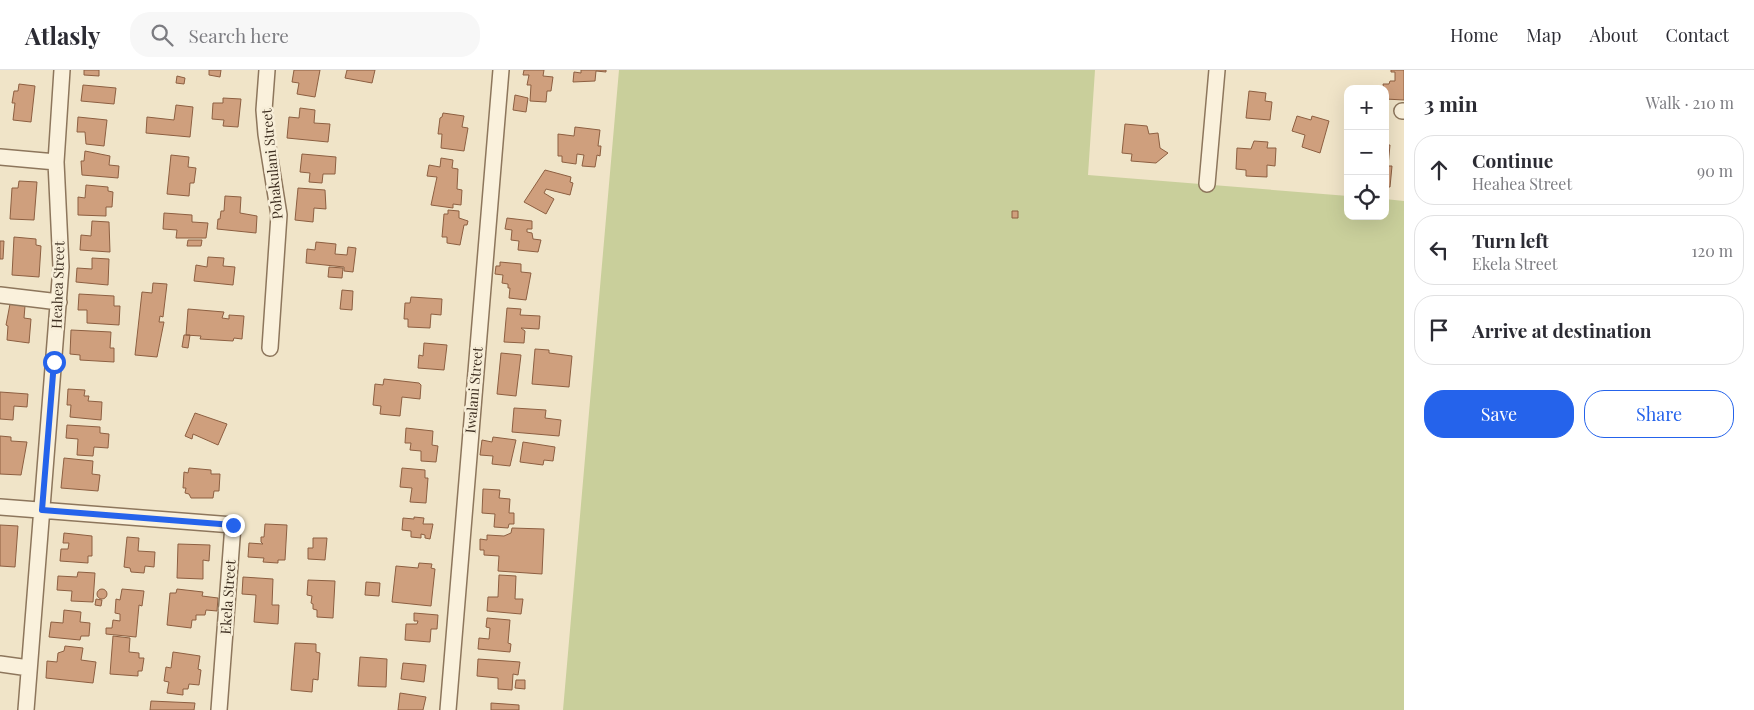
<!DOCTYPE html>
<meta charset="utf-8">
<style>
:root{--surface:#fff;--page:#f7f7f7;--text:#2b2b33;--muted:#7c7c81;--line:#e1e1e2;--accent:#2563eb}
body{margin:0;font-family:"Playfair Display",serif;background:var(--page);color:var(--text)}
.controls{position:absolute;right:15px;top:15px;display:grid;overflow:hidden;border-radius:10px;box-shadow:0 5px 20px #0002}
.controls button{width:45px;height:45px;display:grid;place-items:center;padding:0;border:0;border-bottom:1px solid var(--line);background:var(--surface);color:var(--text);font:25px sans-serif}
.stop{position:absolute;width:15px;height:15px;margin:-11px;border:4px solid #2563eb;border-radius:50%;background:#fff}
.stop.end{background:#2563eb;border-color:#fff;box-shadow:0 1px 5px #0008}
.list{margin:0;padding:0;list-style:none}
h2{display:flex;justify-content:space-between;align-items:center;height:65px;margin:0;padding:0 20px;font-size:21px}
h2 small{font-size:16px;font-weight:400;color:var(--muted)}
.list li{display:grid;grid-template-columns:32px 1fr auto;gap:15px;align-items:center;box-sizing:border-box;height:70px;margin:0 10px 10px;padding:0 10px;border:1px solid var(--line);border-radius:20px}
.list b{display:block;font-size:19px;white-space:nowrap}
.list p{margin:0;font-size:16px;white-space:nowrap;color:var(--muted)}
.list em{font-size:16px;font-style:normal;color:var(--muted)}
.actions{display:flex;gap:10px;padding:15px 20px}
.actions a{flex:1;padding:11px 0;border:1px solid var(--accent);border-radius:20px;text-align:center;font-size:18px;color:var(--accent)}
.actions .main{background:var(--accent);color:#fff}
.icon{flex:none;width:28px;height:28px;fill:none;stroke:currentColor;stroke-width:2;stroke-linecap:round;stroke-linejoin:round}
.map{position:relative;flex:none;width:1404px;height:640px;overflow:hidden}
header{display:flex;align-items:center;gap:30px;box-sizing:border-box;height:70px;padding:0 25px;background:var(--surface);border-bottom:1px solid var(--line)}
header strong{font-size:24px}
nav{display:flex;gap:28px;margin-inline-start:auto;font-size:18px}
.search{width:350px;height:45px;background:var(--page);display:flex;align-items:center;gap:12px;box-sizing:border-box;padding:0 18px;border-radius:20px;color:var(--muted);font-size:19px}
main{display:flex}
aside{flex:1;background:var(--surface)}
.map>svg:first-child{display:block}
</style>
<header>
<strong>Atlasly</strong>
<div class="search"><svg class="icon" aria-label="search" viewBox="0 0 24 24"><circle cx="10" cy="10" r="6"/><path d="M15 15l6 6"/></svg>Search here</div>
<nav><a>Home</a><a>Map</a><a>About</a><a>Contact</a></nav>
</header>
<main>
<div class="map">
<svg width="1404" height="640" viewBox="0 0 1404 640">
<rect width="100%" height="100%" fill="#f0e4c8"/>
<path fill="#c9cf9b" d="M619,0H1095L1088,105L1348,126V146H1385V129L1404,131V640H563Z"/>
<path fill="#cf9f7d" stroke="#8d5f41" d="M84,0H99V6L84,5Z
M209,0H221L220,7L209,5Z
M294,0H320L315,27L297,24L299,13L292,12Z
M347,0H375L372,13L345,8Z
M524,0H544L543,6L553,7L551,21H547L546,32L530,31L531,15H527L529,5H523Z
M581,0H606V2L596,1L595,11L573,12L574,2L581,3Z
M1391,0H1404V30L1385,29L1383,14H1389L1390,11H1395V2H1391Z
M177,6L185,8L184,14L176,13Z
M19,14L35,16L31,52L13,50L15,33H12L14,21H18Z
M83,15L116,18L114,34L81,31Z
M1249,21L1266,23L1265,31L1272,32L1270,50L1246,48Z
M515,25L528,28L526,42L513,40Z
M223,28L241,29L238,57L223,56L224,50L212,49L213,33H223Z
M176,35L193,37L190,67L146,63L147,47L174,50Z
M300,38L315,40L314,53L330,54L328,72L287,68L289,47L299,48Z
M443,43L464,46L462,57L468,58L464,81L441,78L442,64H438L440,48L442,47Z
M1297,46L1311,50L1312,46L1329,51L1320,83L1302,77L1305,65L1292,61Z
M78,47L107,50L104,76L86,74L85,62H77Z
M1125,54L1147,56L1149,64L1158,63L1160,78L1168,83L1156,93L1131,91L1132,84L1122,83Z
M575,57L600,60L598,76H601L600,86L597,85L595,97L582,96L584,85L577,84L576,94L562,92V86H558V64L574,66Z
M1254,71L1268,72L1267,78H1276L1275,96L1267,95V107L1246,106V100L1236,99L1237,78L1251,79Z
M1385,75H1390L1388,96H1392L1390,117H1385Z
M85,81L110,86L109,95L119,96L118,108L82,105L81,91H84Z
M302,84L336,87L335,104H323L322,113L309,112L310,103L300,102Z
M171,85L189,87L188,97L196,98L194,113H190L189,126L167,124Z
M441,88L453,90L452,98L458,99L457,119L462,120L461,135L453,134V138L431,135L437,107L427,106L429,95L440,97Z
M545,100L571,107L570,112L573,113L570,125L546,119L544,123L554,129L546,144L524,132Z
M19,111L37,112L34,150L10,149L12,118H18Z
M86,115L108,117V121L113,122L112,137H106V146L78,145V127L85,128Z
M298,118L325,120L326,139L314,138L313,152L295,150Z
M225,126L241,127L240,143L257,146L256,163L217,159L218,149H220L221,141H224Z
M448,140L459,141V148L468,151L467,155H464L460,175L447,173V167H442L444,144H448Z
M1012,141H1018V148H1012Z
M164,143L192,145V152L208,153L206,168H176L177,160L163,159Z
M507,148L532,151V159H527V162L532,163L533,169L541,170L538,182L518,180L519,171L511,170L512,160L505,159Z
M92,151L109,152L110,182L80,180L81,165L91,166Z
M14,167L36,169V175L41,176L39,207L12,205Z
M188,170H202L201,176H187Z
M0,171H4L3,189H0Z
M316,172L336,174L335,184L347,185L348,177L356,178L353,202L344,201V197L306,193L307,179L315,180Z
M208,187L224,188L223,196L235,197L233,215L194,211L196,195L207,197Z
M92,188L109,189L108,215L76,212L77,198L92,199Z
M500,192L521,194V202L531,203L526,230L509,228L510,218H508V214L502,213L503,205L495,204L496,196H500Z
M329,197L343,198L342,208L328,207Z
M153,213L167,214L163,247L160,246L159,252H164L157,287L135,285L142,222L152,223Z
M342,220L353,221L352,240L340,239Z
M79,224L114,226V236H120L119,255L87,253V240H78Z
M411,227L442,229L441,245L431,244L430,258L408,257V249H404L405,233H410Z
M10,234L25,236L24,248L31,249L29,273L7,270L8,256L6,255Z
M507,238L521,239L520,245L540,246L539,259L521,258L525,261L524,273L504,272Z
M188,239L224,242L222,248L229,249V245L244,246L242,269L234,268L233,271L200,269L201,266L186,265Z
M71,260L111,262L110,278H114V292L80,290V285L70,284Z
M184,265H190L188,278L182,277Z
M424,273L447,275L444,300L418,298L419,285L423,286Z
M535,279L549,280V283L572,286L569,317L532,314Z
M501,283L521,285L516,326L497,324Z
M384,309L419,313L421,315L420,329L402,327L400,346L380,344L381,336L373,335L375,314L383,315Z
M68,319L85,320L84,326H89L88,331L102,332L101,350L70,347L71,335H67Z
M0,322L28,324L27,337L14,336L13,350L0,349Z
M514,338L546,340L545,348L561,350L559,366L512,362Z
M195,343L227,354L218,375L193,364L192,369L185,366Z
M67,355L100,357V363L109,364L108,378L94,377L93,386L77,385L78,369L66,368Z
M406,358L433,361L432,375L438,376L436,392L421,391V381L410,380L411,373H405Z
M0,366L11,367V371L27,372L21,405L0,404Z
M493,367L516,370L510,396L492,394L493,386L480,385L482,370L492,372Z
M523,372L555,377L553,391L544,390L543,395L520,392Z
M64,388L93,391L92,404L100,405L98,421L61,418Z
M189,398L211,400V404H220L219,421H214L213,428H191L189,424L185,423L186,418H183L184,402L188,403Z
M402,398L425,400V408H428L426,433L410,432L412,418L400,417Z
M483,419L500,420L499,428L510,429L509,443H514V454H509L508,458L494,457L495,444L482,443Z
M414,447L424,448L423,454H433L430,469L425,468V465L421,464V468L411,467V461L402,460L403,448L414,449Z
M265,454L287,455L285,490H278V493L263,492L264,488L248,487L249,473L263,474L261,472V467H264Z
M0,455L18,456L15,497L0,496Z
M512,458L544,459L542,504L498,501L499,486L484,485V480H480V469L487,470V465L504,466L511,463Z
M64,463L92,466V486H88V493L60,491L61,479H68L69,473H63Z
M127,467L139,468L138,481L155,482L154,497L145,496L144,503L131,502L130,498L124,497Z
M313,468H327L325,490L308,489V478H313Z
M178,474L210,475L209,491L203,490V509L177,508Z
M419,493L432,494L431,498L435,499L431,536L392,532L396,496L418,498Z
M78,502L95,503L93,532L71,531L72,521L57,520L58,506L77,507Z
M499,505L516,506L515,529H523L521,544L487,541L488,527H498Z
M243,507L273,509L272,535H279L278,554L254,552L256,525L242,524Z
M308,510L335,511L333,548L317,547V540L313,539V534L311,533L312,526L307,525Z
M366,512L380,513L379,526L365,525Z
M122,519L144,521L142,536L139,535L136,567L106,564V558H112L113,550L120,551V544L115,543L116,529L120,530Z
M177,519L203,522L202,526L218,528L217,541L206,540L205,545H196V550H192L191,558L167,555L170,523H176Z
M97 524a5 5 0 1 1 10 0a5 5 0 1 1-10 0Z
M96,529L102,530L101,536L95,535Z
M64,540L81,542L80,552L90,553L89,566H81L80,570L49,567L51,552L63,553Z
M414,543L438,545L437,559H431L430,572L405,570L406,554H417L418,551H414Z
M487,548L510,550L508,573L511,574L510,582L478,579L479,568L489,569L490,558L486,557Z
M113,566L130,568L129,582L139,583V588H144L142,601H138V606L110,604Z
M295,573L316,574V582L320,583L318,610L313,609L312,622L291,620Z
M65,576L83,578L81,590L96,592L93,613L46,608L47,591L57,592L58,583L64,581Z
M173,582L200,586L198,599L201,600L199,615L189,614L188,619H183V625L167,623L169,612L164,611L166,597L171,598Z
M360,587L387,589L386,617L358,616Z
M478,589L520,592L518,605L513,604L512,620L498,619V608L477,606Z
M403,593L426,595L424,612L401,609Z
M516,610H525V619L515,618Z
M400,623L426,627L423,640H398Z
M151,631L195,633L194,640H150Z
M491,633L519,635V640H491Z"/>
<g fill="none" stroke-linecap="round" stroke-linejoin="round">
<g stroke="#8d765c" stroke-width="18">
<path id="minor" d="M267,0L264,40L266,64L279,145L270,278
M1402,41H1404
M0,87L56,92
M1207,114L1217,0
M0,225L59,232
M0,437L233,455L219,640
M0,594L29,598
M26,640L61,197L56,92L62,0
M448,640L501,0"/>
</g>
<use href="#minor" stroke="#faf1dc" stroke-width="15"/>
</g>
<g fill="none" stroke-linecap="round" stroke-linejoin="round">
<path stroke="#2563eb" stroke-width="6" d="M54,292L42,440L233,455"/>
</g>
<g text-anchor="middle" stroke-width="5" stroke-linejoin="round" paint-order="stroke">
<g font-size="14" fill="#3d2e20" stroke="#f7eed8">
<text transform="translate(272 94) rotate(-96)" y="5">Pohakulani Street</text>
<text transform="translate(58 215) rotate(-88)" y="5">Heahea Street</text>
<text transform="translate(474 320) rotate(-85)" y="5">Iwalani Street</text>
<text transform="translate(228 527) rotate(-86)" y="5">Ekela Street</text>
</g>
</g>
</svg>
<div class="controls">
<button>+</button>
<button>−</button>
<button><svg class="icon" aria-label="locate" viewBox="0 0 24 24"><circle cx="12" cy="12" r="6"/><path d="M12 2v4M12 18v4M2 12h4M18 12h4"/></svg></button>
</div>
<div class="stop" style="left:54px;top:292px"></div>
<div class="stop end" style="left:233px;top:455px"></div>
</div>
<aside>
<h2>3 min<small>Walk · 210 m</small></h2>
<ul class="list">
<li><svg class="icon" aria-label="ahead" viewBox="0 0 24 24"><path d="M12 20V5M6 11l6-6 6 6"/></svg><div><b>Continue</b><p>Heahea Street</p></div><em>90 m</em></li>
<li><svg class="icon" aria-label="left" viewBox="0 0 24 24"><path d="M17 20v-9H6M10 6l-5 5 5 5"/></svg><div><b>Turn left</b><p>Ekela Street</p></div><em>120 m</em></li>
<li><svg class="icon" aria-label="arrive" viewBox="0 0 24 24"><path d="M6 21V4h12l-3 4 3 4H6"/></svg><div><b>Arrive at destination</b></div></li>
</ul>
<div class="actions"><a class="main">Save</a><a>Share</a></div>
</aside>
</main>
